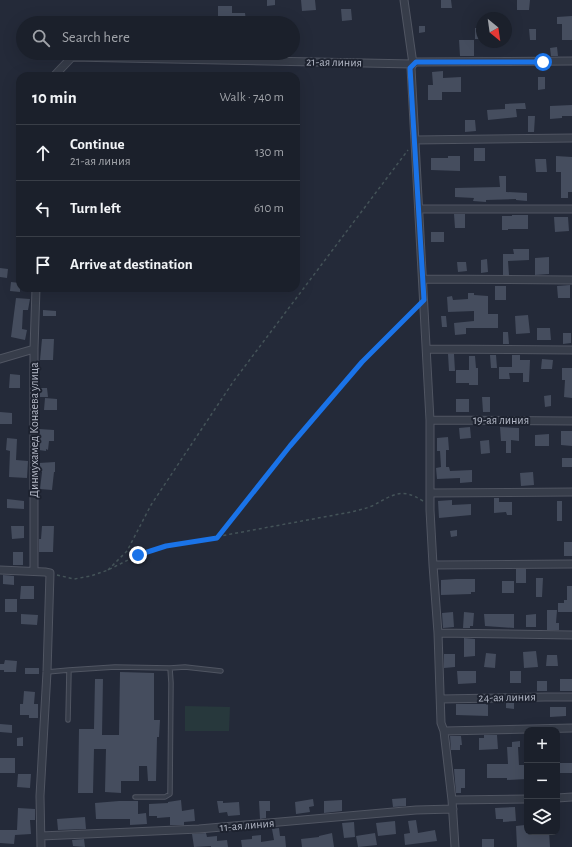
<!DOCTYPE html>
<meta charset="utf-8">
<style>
:root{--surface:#1b202b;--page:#242833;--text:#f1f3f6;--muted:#a0a3a9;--line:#393e47}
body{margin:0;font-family:"Alegreya Sans",sans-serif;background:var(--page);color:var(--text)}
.controls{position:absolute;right:12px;bottom:12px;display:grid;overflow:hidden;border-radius:8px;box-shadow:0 4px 16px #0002}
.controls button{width:36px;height:36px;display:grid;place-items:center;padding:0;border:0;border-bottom:1px solid var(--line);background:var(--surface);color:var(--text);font:20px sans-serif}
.compass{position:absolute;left:476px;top:12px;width:36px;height:36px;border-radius:50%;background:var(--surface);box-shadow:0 4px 16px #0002;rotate:151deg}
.stop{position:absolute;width:12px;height:12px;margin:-9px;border:3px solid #1a73e8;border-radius:50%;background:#fff}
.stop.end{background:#1a73e8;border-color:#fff;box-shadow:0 1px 4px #0008}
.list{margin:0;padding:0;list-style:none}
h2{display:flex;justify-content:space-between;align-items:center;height:52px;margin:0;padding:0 16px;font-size:17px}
h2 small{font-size:13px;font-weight:400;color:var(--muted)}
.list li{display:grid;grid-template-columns:26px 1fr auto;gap:12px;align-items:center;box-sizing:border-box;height:56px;padding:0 16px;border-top:1px solid var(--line)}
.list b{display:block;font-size:15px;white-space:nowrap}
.list p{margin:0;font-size:13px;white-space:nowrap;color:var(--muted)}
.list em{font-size:13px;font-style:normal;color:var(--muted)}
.icon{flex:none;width:22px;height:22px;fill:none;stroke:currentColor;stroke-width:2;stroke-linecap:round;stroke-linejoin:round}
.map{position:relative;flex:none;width:572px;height:847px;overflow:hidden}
.search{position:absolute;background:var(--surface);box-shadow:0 4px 16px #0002;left:16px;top:16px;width:284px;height:44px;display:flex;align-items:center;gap:10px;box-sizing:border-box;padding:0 14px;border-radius:22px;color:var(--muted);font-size:15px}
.panel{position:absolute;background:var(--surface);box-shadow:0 4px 16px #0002;left:16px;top:72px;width:284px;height:220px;border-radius:12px}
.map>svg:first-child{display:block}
</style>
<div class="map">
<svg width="572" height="847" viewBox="0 0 572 847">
<rect width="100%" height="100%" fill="#242a39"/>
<path fill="#27383c" d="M185,706L230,707L229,731H185Z"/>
<path fill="#454d5e" d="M267,0H275V5L267,6Z
M301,0H315L316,10L302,11Z
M441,0H451L452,8H441Z
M517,0H530L529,10H517Z
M218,6H232V13H245L246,21H218Z
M341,9H351L352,20L342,21Z
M572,16V40H562V24H557V17Z
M419,26H425V32L419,33Z
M475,28H482V39H475Z
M529,29H536V40H530Z
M459,40H474V56H460Z
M557,47L558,56H551L550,48Z
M443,71V78L461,77V92H442V100H428V85H433L432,72Z
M538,77H545V89L538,90Z
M525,103L526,109H516L517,117L488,120L487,110L505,109V104Z
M572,105V116H562V118L550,119V106Z
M528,116H535L534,132H528Z
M465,120H475L476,131L465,132Z
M474,148H485V161H474Z
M448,156H460V171L431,170V158H448Z
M556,156L572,157V192H568V198H561V172H556Z
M535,159H546L547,172H536Z
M499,176H506V192L527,193V201L516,200V199L486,200V202L473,201L474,198L455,197V188L500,187Z
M454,214H465V228H455Z
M512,215H528V229H508V230H502V216H512Z
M554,217H568L569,231L555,232Z
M431,232H444V242H431Z
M513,249H529V260L508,261L509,275H503V254H514Z
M549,257V274L535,275V258Z
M487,259L488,272L481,273V260Z
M457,262H466L467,271L458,272Z
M0,268L8,269L7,278L0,277Z
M11,282L20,283V292L10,291Z
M570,285V298H558L557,286Z
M495,286H506V300H495Z
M468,293H474V295L488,296V314H498V328H466V334L455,335L454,323L474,321V311L448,312L447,297L452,296L453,300L468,299Z
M16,298L30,299L28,310H23L22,329L27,330L25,340L11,337Z
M43,310L56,311V316H43Z
M528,315L530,333L516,334L515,316Z
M441,316H446L447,327H442Z
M537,328H550L551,340H537Z
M503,332H508L509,344H503Z
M563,333H571V343L563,344Z
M42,339H54L53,360H40Z
M448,354H454L455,371H449Z
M490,355H496L497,368H491Z
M512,355H520V360H530L529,382H523V373H509L510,379H499V367H512Z
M469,356H475L476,368H478V385H469V383H456V370H469Z
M542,359L553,360L552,369H541Z
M562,368H572V398L564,397L565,380H562Z
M10,374L20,375V388H9Z
M39,388H47L48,397H39Z
M551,395V406L545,407L544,396Z
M482,397H490V412H483Z
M45,398L57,399V410H44Z
M456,399H469V412H456Z
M0,412L12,413V424H0Z
M470,427L471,438L460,439L459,428Z
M500,427L519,428V441L511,440V453H506V441H501Z
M39,429L54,430V441H49L48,450L46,449V451L39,450Z
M561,431H572V446L561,445Z
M549,434V446H535V435Z
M448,437L449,450H446V467H449L450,471L472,470V482L460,483V478L437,479L436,468L441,467L440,451H437V438Z
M7,438L17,439L16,460L28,461L27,478L9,477L10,451L6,450Z
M489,440L490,453L481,454L480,441Z
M562,458H572V467H562Z
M55,462V472H54L52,490L40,489L42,472H40L39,463Z
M533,472L534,485L521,486L520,473Z
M494,498H499V502H512V515H507L506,512L494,513Z
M7,499L24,501V509L7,508Z
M452,500V505L471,504V515L439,518L438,501Z
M557,501H562V521H557Z
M11,526H24V538L12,539Z
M42,526H54L53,552H39V539H41Z
M457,530V536L451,537L450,531Z
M564,542H572V556H564Z
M13,552H23V565H13Z
M516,569H526V583H516Z
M3,575L14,576V585L3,584Z
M536,578H543L542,597H536Z
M456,579H475V592H471V594L441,595V580Z
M502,581H514V593H502Z
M21,586H34V599H20Z
M567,586H572V612H558V603H564V600H567Z
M5,599H17V612H5Z
M547,610H557L556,623H559V630H547Z
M453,612L454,627L443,628L442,613Z
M464,612L474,613L473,626H470V628H463Z
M21,614L38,615L37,625L21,624Z
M484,614H514V628L485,626Z
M536,614V627H526V615Z
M464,638L475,639V656L464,657Z
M536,651L538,667L524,668L523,652Z
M486,653L496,654L495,668L484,667Z
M444,654H455V667L444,668Z
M547,655H557L558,666H546Z
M5,660L17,661L16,672H4V670H0V664H4Z
M25,668H39V674H25Z
M457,671H476V683L458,684Z
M510,671H521V683H510Z
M120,672L154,673V720H160L159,737H157L156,781H148L147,766H139V781H121V793L105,792L106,749H94L93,793H78L79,729H94L95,679H103L102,735H119Z
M560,679H572V691H560Z
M537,681H547V691H537Z
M24,691L35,692L34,704H38V718H29V715H20V704H23Z
M506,703H514V709L506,708Z
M456,704H488V716L456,715Z
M550,707H566V716L550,717Z
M0,724L12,725V733L0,732Z
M484,735H497L498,749L479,750V738H484Z
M450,736H461L462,745H460V750H451Z
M23,737V746H17V738Z
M520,741V747H518L519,765H527V779L507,780V778H487V764H508L507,747H512V742Z
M0,758H15V773H0Z
M557,763H572V773H557Z
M454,769H465V788H461V793H456Z
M18,774H31L30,788L17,787Z
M406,798V806L393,807L392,799Z
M313,799L314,806L309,807L310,812L296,814L295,802Z
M181,800L182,811L194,809L195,821L184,822V825H170V817L157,818V816H149V804L168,803V802Z
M342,800V811L324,813V801Z
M119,801H138V814L146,813L147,824L130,825V819H96L95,803Z
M217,801H223V803L239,802L240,815L228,816L227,812L219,813Z
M259,801H270V811H266V818L260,819Z
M515,807L516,821L503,822V819H496L495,808Z
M18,808L35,809V820H30L31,834L15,835L14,844L0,843V830H17Z
M85,817L86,829L58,830L57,819Z
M416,820L418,833L435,830L437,841L405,845L404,834L410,833L408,821Z
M395,821L396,834L378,836L376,823Z
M354,822L355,837L344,838L342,823Z
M525,825L526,833L549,832L550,847H517L516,826Z
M279,828L280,836H285L286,847H242L241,840L252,839V836L261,835V842L274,840L272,829Z
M206,833L207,837L217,836V841L227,840L228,847H211V846L194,847L192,834Z
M332,833L334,847H302L301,839L319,837V836Z
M375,833L377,845L358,847L356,836Z
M84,839L85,847L73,846L72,840Z
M482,839H494V847H482Z"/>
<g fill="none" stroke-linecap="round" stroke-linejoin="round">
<g stroke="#505562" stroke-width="5.5">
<path id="lane" d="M170,668L185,667L221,671
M47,672L69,670
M68,720L69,670L115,667L170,668L171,683L170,794L165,797H135"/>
</g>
<g stroke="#505562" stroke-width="9">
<path id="street" d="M404,0L413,64L411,68L430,420V510L433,565L438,633L441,723L444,731L572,728
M54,76L72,57L413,64L416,62L572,61
M415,140L572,138
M419,209H572
M423,279L572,280
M427,349L572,350
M0,359L34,349
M430,420L572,421
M430,493L572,492
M433,565L572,564
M0,570L45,572L50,573L47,672L40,796L41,847
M34,571V349L36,288
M438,633L572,635
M441,699L545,697H572
M444,731L452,800L455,847
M557,798L572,797
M452,800L527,799
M41,836L199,829L416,810L453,809"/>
</g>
<path stroke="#445358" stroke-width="1.5" stroke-dasharray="3 3" stroke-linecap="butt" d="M217,537L289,446L361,362L417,307
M108,570L127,551L151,505L233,382L408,150
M57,575L74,579L91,576L108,570L138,555L166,546L351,512C358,510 365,509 372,506C393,495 401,487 423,501"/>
<use href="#lane" stroke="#373d4a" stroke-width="3.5"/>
<use href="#street" stroke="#373d4a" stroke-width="7"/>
</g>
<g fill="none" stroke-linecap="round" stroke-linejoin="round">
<path stroke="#1a73e8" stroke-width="5" d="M138,555L166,546L217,538L290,446L362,362L424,300L410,68L416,62H543"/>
</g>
<g text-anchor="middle" stroke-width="4" stroke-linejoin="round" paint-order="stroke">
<g font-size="12" fill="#b3b8c6" stroke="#1d222f">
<text transform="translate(334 62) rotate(1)" y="4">21-ая линия</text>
<text x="501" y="424">19-ая линия</text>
<text transform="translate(34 430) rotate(-90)" y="4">Динмухамед Конаева улица</text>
<text transform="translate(507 697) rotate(-1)" y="4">24-ая линия</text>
<text transform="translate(247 825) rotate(-5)" y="4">11-ая линия</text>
</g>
</g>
</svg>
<div class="controls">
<button>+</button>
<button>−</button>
<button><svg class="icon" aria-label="layers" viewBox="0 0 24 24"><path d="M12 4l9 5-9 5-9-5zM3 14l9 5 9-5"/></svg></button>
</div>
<svg class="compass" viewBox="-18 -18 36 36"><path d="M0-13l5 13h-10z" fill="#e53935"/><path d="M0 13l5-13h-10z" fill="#a0a3a9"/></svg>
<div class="stop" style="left:543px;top:62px"></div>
<div class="stop end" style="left:138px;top:555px"></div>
<div class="search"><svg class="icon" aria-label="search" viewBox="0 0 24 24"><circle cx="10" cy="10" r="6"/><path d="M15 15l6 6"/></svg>Search here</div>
<section class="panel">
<h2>10 min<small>Walk · 740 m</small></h2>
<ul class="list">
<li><svg class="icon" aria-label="ahead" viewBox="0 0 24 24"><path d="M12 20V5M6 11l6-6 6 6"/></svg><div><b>Continue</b><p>21-ая линия</p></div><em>130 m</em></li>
<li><svg class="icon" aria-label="left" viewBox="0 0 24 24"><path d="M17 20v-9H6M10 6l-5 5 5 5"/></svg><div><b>Turn left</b></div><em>610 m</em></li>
<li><svg class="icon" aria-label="arrive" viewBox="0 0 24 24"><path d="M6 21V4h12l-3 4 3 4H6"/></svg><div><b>Arrive at destination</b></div></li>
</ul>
</section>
</div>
